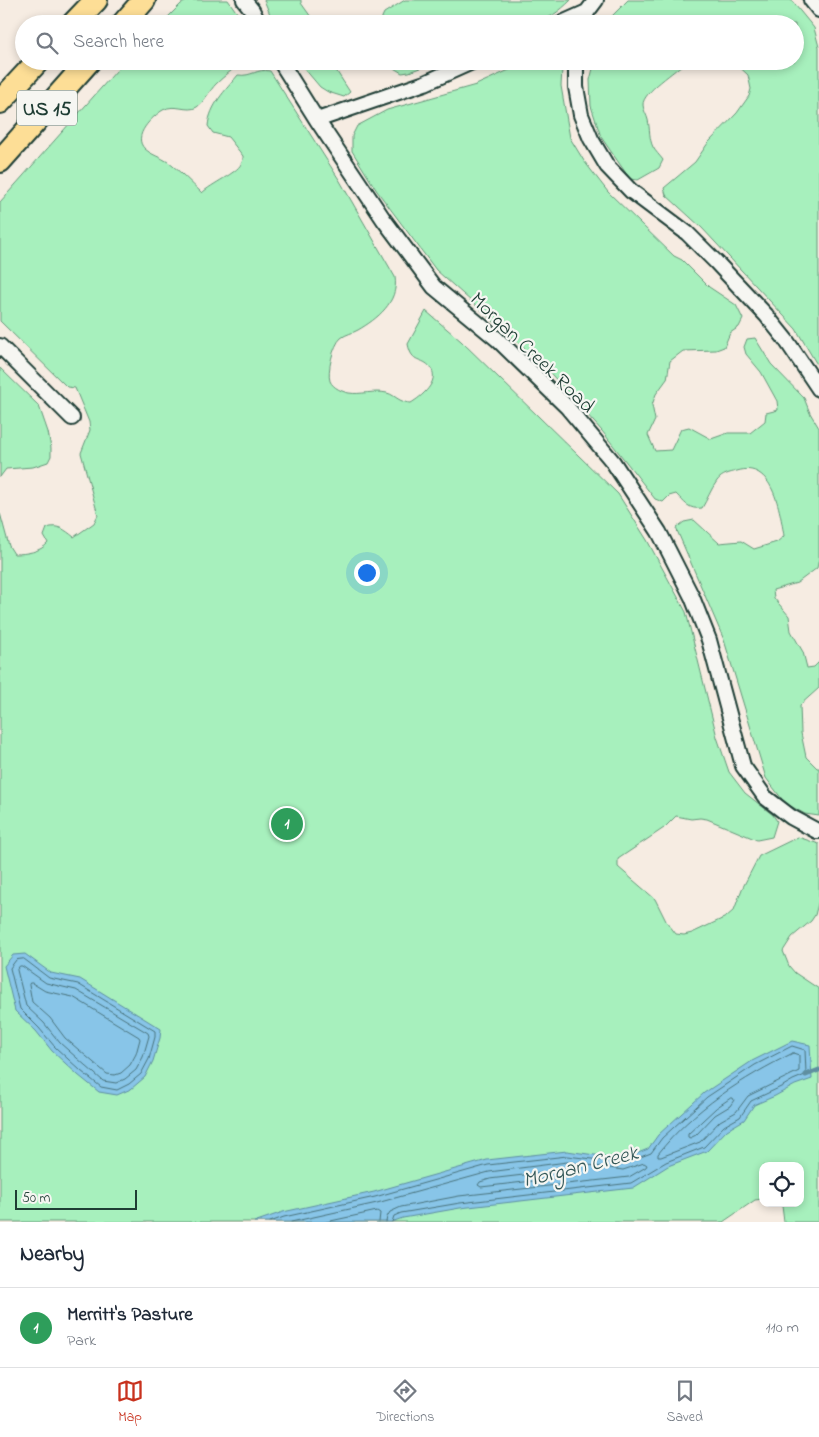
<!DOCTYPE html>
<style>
:root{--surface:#fff;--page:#f2f2f3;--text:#1f2937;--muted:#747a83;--line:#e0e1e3;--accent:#c8321e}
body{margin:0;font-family:"Indie Flower",sans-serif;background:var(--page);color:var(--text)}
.controls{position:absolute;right:15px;bottom:15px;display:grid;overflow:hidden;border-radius:10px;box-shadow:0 2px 8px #0003}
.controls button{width:45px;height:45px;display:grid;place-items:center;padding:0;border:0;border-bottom:1px solid var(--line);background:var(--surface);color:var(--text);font:25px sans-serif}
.scale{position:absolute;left:15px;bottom:12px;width:122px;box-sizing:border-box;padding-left:5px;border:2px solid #1f3d34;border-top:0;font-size:14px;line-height:18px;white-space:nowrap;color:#1f3d34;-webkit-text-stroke:4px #f6f6f2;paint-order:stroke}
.you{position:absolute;left:366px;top:572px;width:18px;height:18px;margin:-12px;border:4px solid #fff;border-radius:50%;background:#1a73e8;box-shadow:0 0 0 8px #1a73e833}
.badge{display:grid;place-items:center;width:32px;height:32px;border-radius:50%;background:var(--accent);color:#fff;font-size:16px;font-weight:700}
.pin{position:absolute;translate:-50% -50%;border:2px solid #fff;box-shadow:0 1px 5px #0006}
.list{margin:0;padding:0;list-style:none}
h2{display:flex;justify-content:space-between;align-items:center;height:65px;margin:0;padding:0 20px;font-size:21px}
h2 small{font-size:16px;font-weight:400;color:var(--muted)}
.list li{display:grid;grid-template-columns:32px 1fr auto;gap:15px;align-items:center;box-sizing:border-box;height:80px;padding:0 20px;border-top:1px solid var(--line)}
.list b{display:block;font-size:19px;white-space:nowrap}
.list p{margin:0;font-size:16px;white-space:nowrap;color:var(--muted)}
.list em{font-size:16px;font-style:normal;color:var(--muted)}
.icon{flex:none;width:28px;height:28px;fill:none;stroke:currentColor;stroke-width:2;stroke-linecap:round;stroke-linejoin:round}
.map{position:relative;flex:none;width:819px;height:1222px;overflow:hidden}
.search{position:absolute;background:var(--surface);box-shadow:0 2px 8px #0003;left:15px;right:15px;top:15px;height:55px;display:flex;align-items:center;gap:12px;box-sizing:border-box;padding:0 18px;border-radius:28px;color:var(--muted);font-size:19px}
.sheet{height:145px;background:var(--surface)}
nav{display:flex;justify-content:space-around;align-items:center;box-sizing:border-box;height:70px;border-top:1px solid var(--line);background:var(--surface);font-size:14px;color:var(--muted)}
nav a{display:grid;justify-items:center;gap:2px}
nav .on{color:var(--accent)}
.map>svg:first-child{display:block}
</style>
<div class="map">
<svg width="819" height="1222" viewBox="0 0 819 1222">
<rect width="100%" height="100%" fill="#f6ece2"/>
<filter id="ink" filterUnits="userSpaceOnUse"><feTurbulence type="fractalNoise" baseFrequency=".02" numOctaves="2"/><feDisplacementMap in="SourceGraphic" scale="10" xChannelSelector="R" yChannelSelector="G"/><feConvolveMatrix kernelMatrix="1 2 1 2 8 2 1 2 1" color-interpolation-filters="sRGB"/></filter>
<g filter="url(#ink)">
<path fill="#a7f0bd" stroke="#639678" d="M189,0H228L245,24H161L181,4Z
M264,0H301V3L316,24H274Z
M405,0H571C560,11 548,20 533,24H379L384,13Z
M628,0H791L814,28L819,47V368L796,329L702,228L666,195L664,188L695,162L708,143L737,113L749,96L751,89L748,75L733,61H795V24H604Z
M125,61H242C234,69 224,76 216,84C210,90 204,102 197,107C187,113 175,103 163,110C153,116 131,136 145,149C151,155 161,157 168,162C180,171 191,183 202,193C211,184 237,173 241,164C243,161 243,158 243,156L228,137L213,133L208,126C210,105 225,91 238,75C252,77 257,68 270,71L340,181L395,277C399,302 377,319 358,330C353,333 346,334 341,338C333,345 327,372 330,381C333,388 343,392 349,393C360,395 374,390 387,393C392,394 396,398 400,400C404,402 408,403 411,403C421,397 440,382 431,368C422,356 412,365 408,344L426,311L461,341L618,494L647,540L686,612L717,737L729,772L745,793L773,815L777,821L772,837L757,840L707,819L700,818L691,819L676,816L664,828L618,859V867L655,899L666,921L676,934L684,935L692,933L726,917L734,910L742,889L759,856L798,837L819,844V900L815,915L811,921L792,937L783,951L789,966L795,973L819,989V1222H784L782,1206L780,1203H800V1166H763V1199L755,1200L723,1222H0V513L9,546L14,554C26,554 40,552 48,543L44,536L47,528C58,524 65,530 74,537L94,523L98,515L81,453L90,430L89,422L75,388L67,387L0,321V202Z
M298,61H330L350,92L344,97L328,92L320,87Z
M388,61H439L409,72L402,73L392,67Z
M529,61H560L562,68L561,86L570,138L584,161L608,192L674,256L682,260L709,287L736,305L743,319L739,327L730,333L724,347L716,350L683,351L670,361L667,379L656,394L652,405L655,420L648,435L655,451L671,450L681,429L689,427L711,439L728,433H750L765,421L766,413L778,410L777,401L761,372L746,354L744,347L747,339L755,338L771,364L804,398L810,413L819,428V559L817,568L797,583L773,590L774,598L789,616L791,631L803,652L807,668L814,667L819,662V688L800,705L801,733L806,757L817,768H819V816L805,814L785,803L766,778L724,640L676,528L684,522L694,520L719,543L741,541L754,549L777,542L784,536C780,511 773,460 737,471C730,473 722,474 717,481C711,489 707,500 702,508C689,510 685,503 676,494L669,496L663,502L655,499L602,431L544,366L436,270L377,191L352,151V136L357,126L387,110L476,85Z
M595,61H686C677,71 642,92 643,105C643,110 647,115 648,120C650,129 649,139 653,147C655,151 660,156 663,160L659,168L638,180L630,179L601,137L591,106L590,80Z
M0,368L39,406L48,432L51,448V456L48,462L33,467L6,469L0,477Z"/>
<path fill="#88c5e8" stroke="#5e8fa0" d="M25,954L51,973L80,979L161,1029L160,1038L153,1061L145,1077L131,1089L117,1095L99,1092L78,1075L52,1051L36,1031L15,1011L4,966L13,955Z
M792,1041L810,1045L812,1079L795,1085L775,1096L754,1105L744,1120L727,1130L707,1151L668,1166L633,1188L460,1208L403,1218L391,1222H254L283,1212L374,1192L487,1160L567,1151L623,1159L648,1149L658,1135L704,1093L752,1061Z"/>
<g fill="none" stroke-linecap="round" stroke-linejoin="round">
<path stroke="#49737c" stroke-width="1" d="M24,959L49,978L78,984L155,1031V1037L149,1059L141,1074L129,1084L117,1090L101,1087L81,1071L55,1047L39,1028L20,1009L10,968L16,960Z
M20,966H22L46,983L76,990L148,1033L149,1036L143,1057L136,1070L125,1079L116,1083L103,1081L60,1043L44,1023L26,1006L17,970Z
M30,983H32L45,991L73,997L139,1037L140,1039L136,1054L130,1065L121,1073L115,1075L107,1074L65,1038L50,1018L32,1002L29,985Z
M793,1053L799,1055V1071L748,1096L736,1112L720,1121L700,1142L661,1157H658V1154C693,1109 743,1078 793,1053Z
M731,1098H733L734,1100L730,1106L715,1115L696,1135L690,1138L688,1137V1134L716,1108Z
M567,1170L576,1171L577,1175L576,1176L481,1187L478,1185L480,1182L490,1179Z
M270,1222L284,1217L375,1197L488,1165L567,1156L625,1163L651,1153L662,1138L707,1097L755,1065L792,1046L805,1050L806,1073L805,1075L793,1080L783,1086L751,1101L740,1117L724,1126L704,1147L666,1162L631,1183L460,1203L401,1213L394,1216L392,1222
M291,1222L377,1203L489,1172L567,1162L623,1170L644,1163L647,1165L646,1167L629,1177L459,1196L401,1207L390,1212L387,1217L386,1222
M326,1222L377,1211L380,1213L379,1222"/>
<path stroke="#5e8fa0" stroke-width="5" d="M806,1075L819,1070"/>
<g stroke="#1f3d34" stroke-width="18">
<path id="minor" d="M244,0L252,10L259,24
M811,0L819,10
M560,24L587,12
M584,24L587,12L596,0
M280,61L317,120L384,220L434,287L497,339L567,407L613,462L659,532L692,597L709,640L743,766L765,797L791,817L817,831H819
M576,61V87L581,115L591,139L607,166L631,191L687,233L716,262L766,315L786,340L819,389
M317,120L425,83L474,61
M0,346L72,418"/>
</g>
<g stroke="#1f3d34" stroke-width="26">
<path id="trunk" d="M73,24L96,0
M123,24L144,0
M0,102L38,61
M0,161L89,61"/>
</g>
<use href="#minor" stroke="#f6f6f2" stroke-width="14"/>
<use href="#trunk" stroke="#fdde96" stroke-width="22"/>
</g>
</g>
<g text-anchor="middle" stroke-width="4.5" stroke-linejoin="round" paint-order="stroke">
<rect fill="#f6f6f2" stroke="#60746d" stroke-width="1" x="17" y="90.5" width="60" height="35" rx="4"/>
<g font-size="20" font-weight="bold" fill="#1f3d34">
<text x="47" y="115">US 15</text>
</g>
<g font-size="21" fill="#1f3d34" stroke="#f6f6f2">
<text transform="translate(533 352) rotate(44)" y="7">Morgan Creek Road</text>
</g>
<g font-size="22" font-style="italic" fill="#345858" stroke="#f6f6f2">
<text transform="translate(580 1165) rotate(-14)" y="8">Morgan Creek</text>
</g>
</g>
</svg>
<div class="controls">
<button><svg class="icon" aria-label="locate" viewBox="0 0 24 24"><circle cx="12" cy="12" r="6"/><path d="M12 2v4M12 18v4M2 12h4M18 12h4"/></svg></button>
</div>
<div class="scale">50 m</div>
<div class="you"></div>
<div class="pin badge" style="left:287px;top:824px;background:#2e9e5b">1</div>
<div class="search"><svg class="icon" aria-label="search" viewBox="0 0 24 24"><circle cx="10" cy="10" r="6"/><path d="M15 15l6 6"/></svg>Search here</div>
</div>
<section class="sheet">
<h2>Nearby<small></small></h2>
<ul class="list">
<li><span class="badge" style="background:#2e9e5b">1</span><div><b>Merritt's Pasture</b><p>Park</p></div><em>110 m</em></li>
</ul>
</section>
<nav>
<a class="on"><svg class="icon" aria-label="map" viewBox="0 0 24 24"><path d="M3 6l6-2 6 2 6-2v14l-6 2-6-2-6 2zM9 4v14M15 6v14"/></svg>Map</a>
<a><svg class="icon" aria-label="directions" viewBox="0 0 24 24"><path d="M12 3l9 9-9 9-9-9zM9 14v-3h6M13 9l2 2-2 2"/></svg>Directions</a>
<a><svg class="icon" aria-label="saved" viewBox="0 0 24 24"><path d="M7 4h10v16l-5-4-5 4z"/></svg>Saved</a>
</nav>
